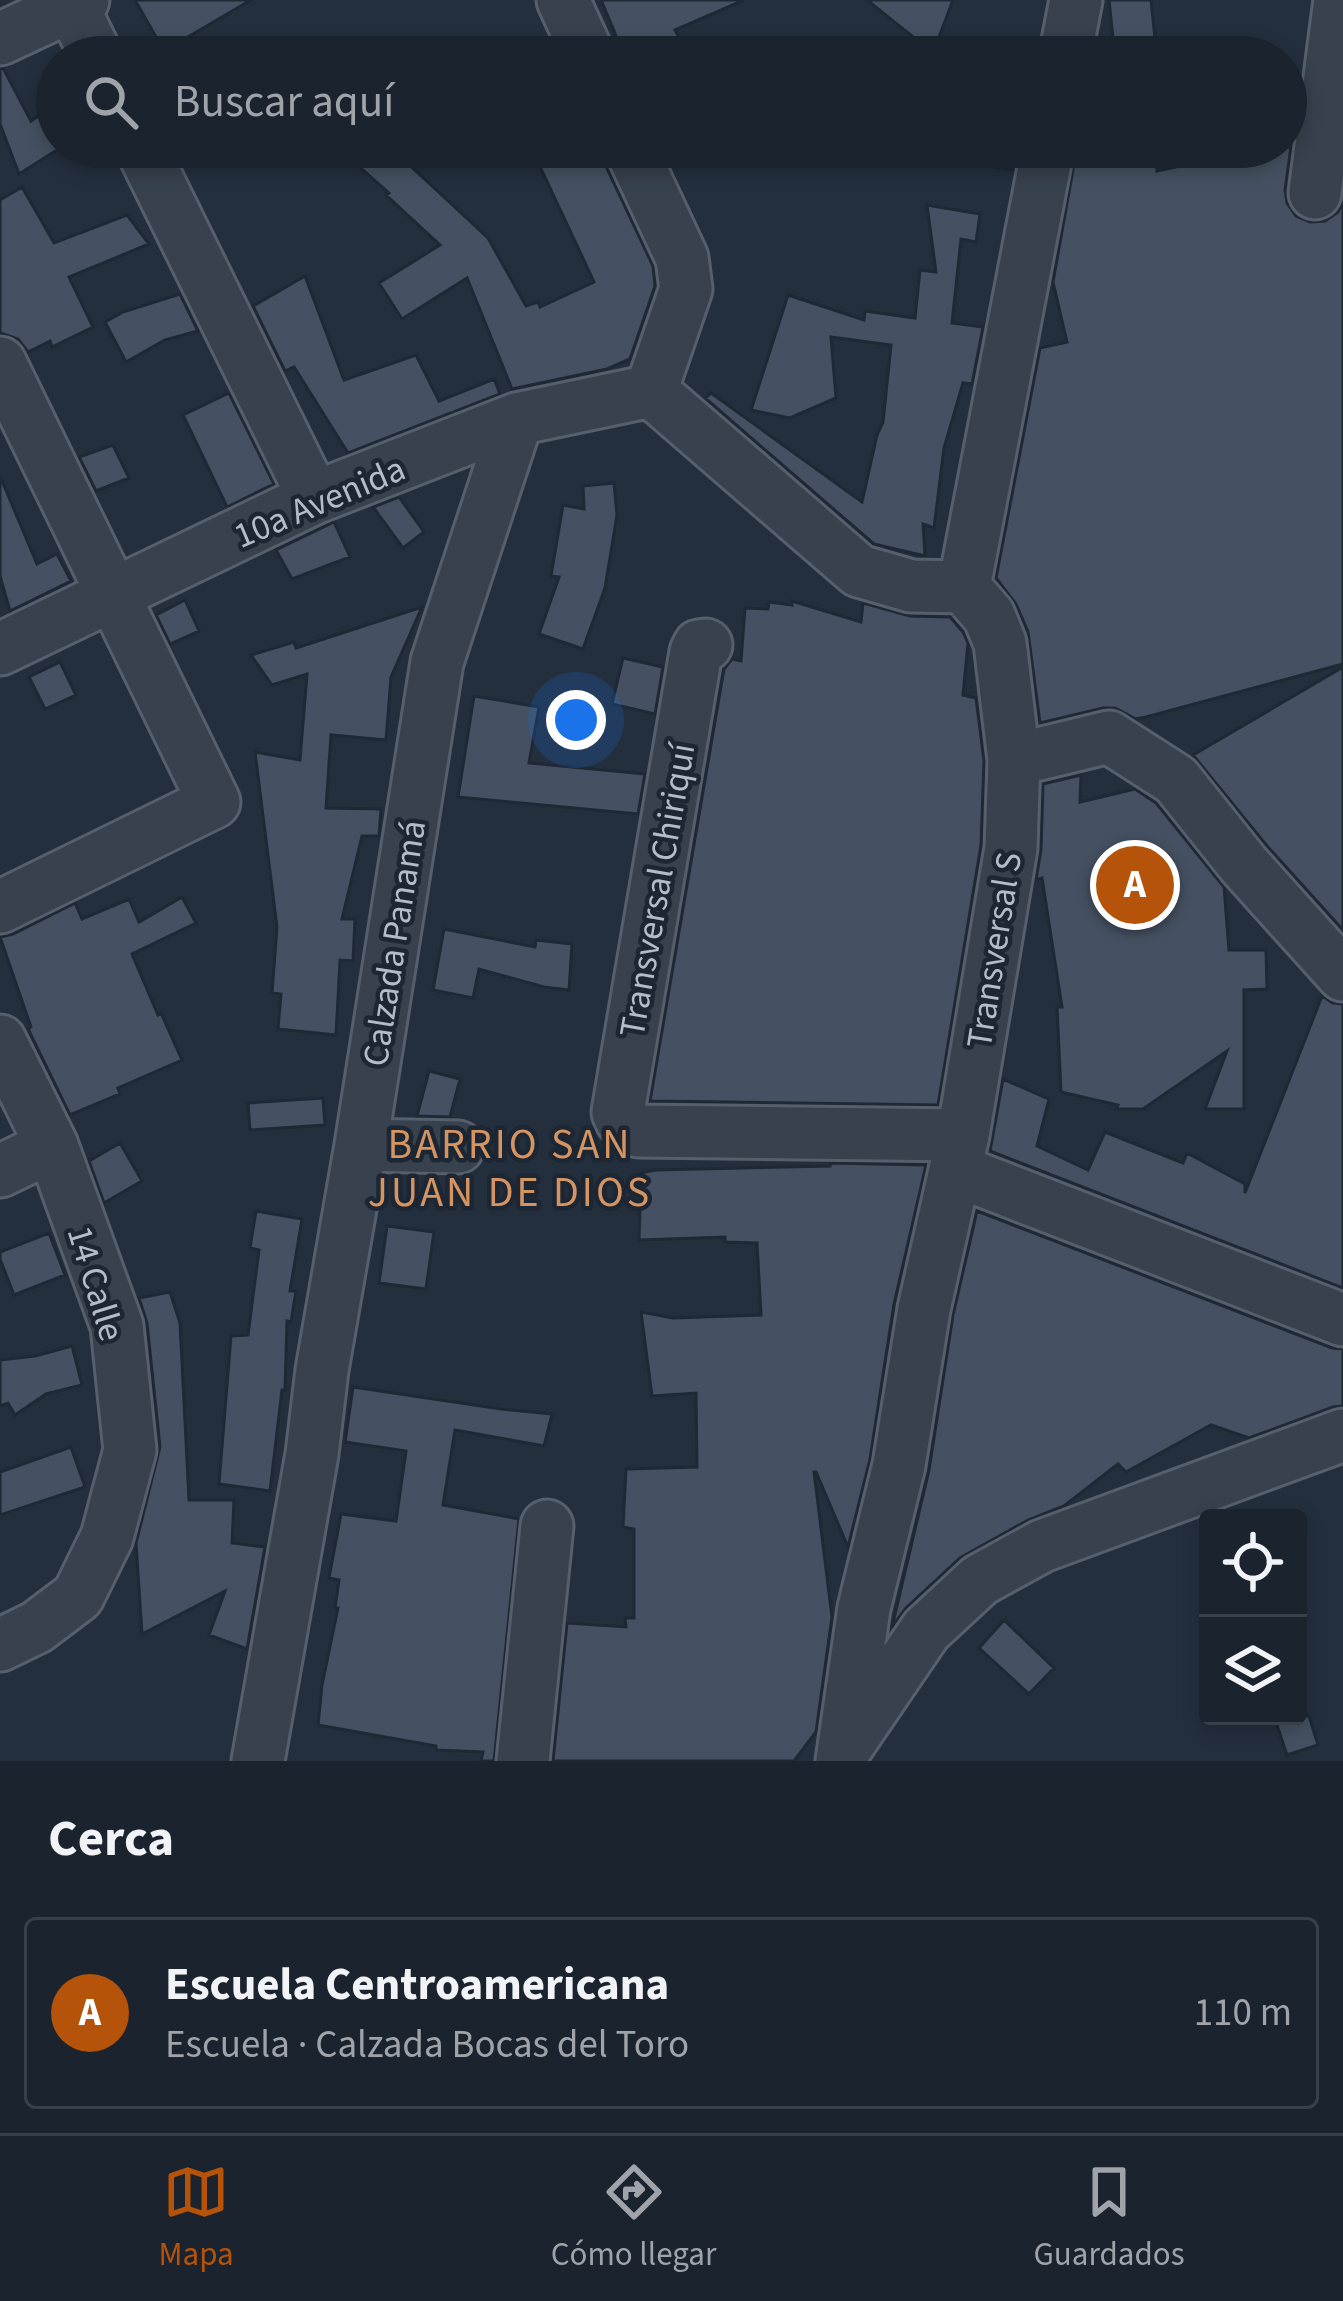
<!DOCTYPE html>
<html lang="es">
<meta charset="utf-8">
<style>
:root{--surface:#1b232e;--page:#242b36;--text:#f1f3f6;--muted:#a0a4aa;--line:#39404a;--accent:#b45309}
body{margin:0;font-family:"Source Sans 3",sans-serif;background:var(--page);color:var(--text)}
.controls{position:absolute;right:36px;bottom:36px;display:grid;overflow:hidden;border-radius:12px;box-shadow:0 6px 18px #0003}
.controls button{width:108px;height:108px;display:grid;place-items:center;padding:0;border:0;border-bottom:3px solid var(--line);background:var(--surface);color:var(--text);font:60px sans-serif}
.you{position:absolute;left:576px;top:720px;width:42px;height:42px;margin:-30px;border:9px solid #fff;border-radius:50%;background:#1a73e8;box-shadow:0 0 0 18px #1a73e833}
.badge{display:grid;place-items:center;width:78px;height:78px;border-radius:50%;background:var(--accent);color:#fff;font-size:39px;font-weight:700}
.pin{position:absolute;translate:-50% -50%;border:6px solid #fff;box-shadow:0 3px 12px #0006}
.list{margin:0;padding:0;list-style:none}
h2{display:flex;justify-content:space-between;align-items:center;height:156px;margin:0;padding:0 48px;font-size:51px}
h2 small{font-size:39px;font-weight:400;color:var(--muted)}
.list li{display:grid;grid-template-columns:78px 1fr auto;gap:36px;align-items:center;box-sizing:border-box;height:192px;margin:0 24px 24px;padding:0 24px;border:3px solid var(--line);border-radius:12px}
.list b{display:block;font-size:45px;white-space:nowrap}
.list p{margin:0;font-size:39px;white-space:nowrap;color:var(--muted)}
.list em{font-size:39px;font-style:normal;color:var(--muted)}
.icon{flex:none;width:66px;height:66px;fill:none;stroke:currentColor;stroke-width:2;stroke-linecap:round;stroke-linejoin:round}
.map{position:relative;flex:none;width:1343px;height:1761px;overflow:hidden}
.search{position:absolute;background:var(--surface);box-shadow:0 6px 18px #0003;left:36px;right:36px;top:36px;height:132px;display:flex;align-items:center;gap:30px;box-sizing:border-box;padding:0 42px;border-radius:66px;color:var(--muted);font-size:45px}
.sheet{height:372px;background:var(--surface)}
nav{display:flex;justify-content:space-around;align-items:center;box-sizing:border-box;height:168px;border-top:3px solid var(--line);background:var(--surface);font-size:33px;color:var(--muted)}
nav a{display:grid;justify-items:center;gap:6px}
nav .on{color:var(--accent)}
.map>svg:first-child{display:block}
</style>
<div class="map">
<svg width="1343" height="1761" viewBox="0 0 1343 1761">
<rect width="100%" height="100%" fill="#242f3e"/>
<path fill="#455162" stroke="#1f2835" stroke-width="3" d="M135,0H251L164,51Z
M601,0H744L675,30L690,57H625Z
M867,0H953L933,53Z
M1109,0H1151L1157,57H1115Z
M3,68L31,121L47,110L57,125V150L19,174L0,124V69Z
M337,147H390L488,238L526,306L538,302L540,307L594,282L534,154L550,147H600L603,160L653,266L655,286L630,359L607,369L512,389L467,278L402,319L379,283L440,245L386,195L389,193Z
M969,147H1017L1013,170L968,163Z
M1077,147H1155L1157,171L1272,147H1291L1285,190L1287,203L1296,216L1310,222L1325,221L1338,212L1343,202V664L1146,717L1136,719L1115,708H1103L1040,723L1028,632L1016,604L996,578L1040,348L1067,342L1053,282Z
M22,187L54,243L127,215L149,244L69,277L93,327L52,347L50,341L28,352L18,339L0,333V200Z
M927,205L980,214L976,242L961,239L952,323L983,327L972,384L963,383L944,448L934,528L923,524L925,556L874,544L705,398L711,393L862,502L877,435L883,422L891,345L831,337L836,398L790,418L751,410L788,295L864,320L865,311L915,318L920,270L936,272Z
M305,276L344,380L416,355L439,401L494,379L500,394L348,453L294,367L285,371L253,306Z
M180,294L198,331L165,340L126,362L105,322L123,312Z
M229,393L274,484L227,507L183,415Z
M113,445L129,478L96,491L79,457Z
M0,476L37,564L57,554L71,581L10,611L0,576Z
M614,483L617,515L605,588L583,649L539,634L559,577L551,576L563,505L584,509L583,486Z
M399,497L424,532L403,548L373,507Z
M334,522L350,557L292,579L276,550Z
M185,600L199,631L170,644L156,615Z
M792,601L861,622L863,603L910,616L950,617L963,632L968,643L963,695L976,698L984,761L981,845L938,1105L650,1101L724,669L732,659L741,661L745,608L768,609L769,602L792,605Z
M422,607L391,677L386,740L331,735L326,808L381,809L379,836H362L342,919H355L353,961L340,960L336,1035L278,1029L281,994L272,993L277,927L255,752L300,760L307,674L272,685L251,655L294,642L296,648Z
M623,658L663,667L655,714L612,704Z
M60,662L76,695L45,709L29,677Z
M1343,667V930L1267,846L1193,755Z
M474,696L539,707L529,763L645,774L638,814L458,797Z
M1081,775L1080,802L1135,789L1156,803L1224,887L1229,950H1266L1267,989L1244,990V1109H1205L1227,1051L1143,1109H1116L1118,1105L1061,1092L1057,1007H1062L1042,878L1036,880L1041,849L1043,784Z
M182,897L196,923L132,954L158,1015L161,1013L182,1060L118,1088L120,1094L70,1115L28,1029L31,1027L0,937L13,934L75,903L82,919L129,899L139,922Z
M444,929L535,947L536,940L572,944L569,990L544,987L479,969L473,998L433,990Z
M1322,996L1333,1003L1343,1004V1288L990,1151L1003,1079L1049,1099L1037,1146L1088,1170L1105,1132L1183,1163L1187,1153L1245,1184V1193Z
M429,1071L460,1079L450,1117L417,1116Z
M323,1098L325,1125L250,1130L248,1103Z
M120,1143L142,1181L104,1203L89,1161Z
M830,1163L926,1165L894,1304L870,1459L848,1547L816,1472H814L832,1617L816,1732L794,1761H553L567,1623L626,1627L625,1618H634V1529L623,1527L626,1469L697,1467L696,1393L652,1396L641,1312L673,1318L761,1315L757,1243L725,1242V1237L639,1240L641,1173L655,1170L830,1166Z
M256,1211L302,1219L290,1291H296L291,1322L287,1321L285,1390H282L270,1491L219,1484L231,1336L248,1335L259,1250L250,1248Z
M977,1211L1332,1348L1343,1349V1406L1333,1407L1249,1438L1211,1425L1126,1472L1118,1464L1064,1506L1028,1520L960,1558L906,1608L892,1627L929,1470L953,1315Z
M387,1226L434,1232L426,1289L379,1283Z
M49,1233L65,1275L14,1295L0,1259V1252Z
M170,1292L180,1323L189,1500H234L232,1543L265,1547L247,1649L209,1635L225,1591L142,1634L136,1543L160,1447L147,1323L139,1298Z
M72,1346L82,1385L46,1394L15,1415L8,1403L0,1406V1360L35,1356Z
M353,1387L501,1409L552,1414L544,1446L455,1430L443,1505L519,1519L494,1761H481L483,1752L436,1750V1746L318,1725L322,1685L338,1608H335L339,1580L329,1578L341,1514L396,1521L406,1451L345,1442Z
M71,1447L85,1487L0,1515V1472Z
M1004,1620L1054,1668L1029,1694L979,1648Z
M1274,1716H1309L1318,1745L1287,1755Z"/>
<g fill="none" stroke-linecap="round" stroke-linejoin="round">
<g stroke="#565f6c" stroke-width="57">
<path id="minor" d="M69,0L97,57
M563,0L589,57
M0,39L83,0
M1065,57L1076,0
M141,147L314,498
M630,147L682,258L686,289L651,391
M1315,193L1340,0
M0,363L214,802L0,907
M651,391L859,571L911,586L964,587
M706,645L699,646L696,652L618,1112C621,1122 628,1128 638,1131L963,1135
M0,649L314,498L517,419L651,391
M1014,760L1109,737L1176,780L1244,865L1343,975
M0,1041L52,1146L117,1326L130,1450L107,1537L78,1596L37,1627L0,1645
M361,1145L458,1147
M955,1170L1343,1320
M0,1171L52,1146
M849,1743L926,1630L980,1580L1042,1546L1343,1435
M258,1761L312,1454L322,1370L361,1145L437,662L517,419
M523,1761L547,1526
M842,1761L864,1608L899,1465L924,1309L963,1135L1011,848L1014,760L1000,643L989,616L964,587L1048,147"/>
</g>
<use href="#minor" stroke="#38414e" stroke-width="51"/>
</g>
<g text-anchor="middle" stroke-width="9" stroke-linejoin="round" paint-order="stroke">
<g font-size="36" fill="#b4bcc9" stroke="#1d2633">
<text transform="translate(319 501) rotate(-23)" y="13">10a Avenida</text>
<text transform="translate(656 890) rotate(-80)" y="13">Transversal Chiriquí</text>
<text transform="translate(393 943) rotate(-81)" y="13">Calzada Panamá</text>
<text transform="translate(993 950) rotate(-81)" y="13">Transversal S</text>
<text transform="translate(97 1283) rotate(73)" y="13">14 Calle</text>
</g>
<g font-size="42" letter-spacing="3" fill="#d59563" stroke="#1d2633">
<text x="510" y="1158">BARRIO SAN<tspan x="510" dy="48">JUAN DE DIOS</tspan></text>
</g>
</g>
</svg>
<div class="controls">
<button><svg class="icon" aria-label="locate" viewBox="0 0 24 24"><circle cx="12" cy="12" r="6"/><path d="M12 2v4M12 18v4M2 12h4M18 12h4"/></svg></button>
<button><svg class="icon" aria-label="layers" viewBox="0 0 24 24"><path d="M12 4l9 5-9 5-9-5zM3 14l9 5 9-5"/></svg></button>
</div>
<div class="you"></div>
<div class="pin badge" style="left:1135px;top:885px">A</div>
<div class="search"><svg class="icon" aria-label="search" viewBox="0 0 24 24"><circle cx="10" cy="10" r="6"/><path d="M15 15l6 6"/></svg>Buscar aquí</div>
</div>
<section class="sheet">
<h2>Cerca<small></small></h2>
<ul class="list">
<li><span class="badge">A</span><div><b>Escuela Centroamericana</b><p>Escuela · Calzada Bocas del Toro</p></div><em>110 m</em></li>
</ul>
</section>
<nav>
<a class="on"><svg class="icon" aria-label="map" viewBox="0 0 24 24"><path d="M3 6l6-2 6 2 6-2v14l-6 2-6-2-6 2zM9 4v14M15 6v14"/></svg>Mapa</a>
<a><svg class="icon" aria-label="directions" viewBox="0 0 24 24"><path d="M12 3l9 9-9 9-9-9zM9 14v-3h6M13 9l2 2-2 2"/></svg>Cómo llegar</a>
<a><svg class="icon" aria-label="saved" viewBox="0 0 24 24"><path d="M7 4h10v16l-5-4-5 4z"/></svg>Guardados</a>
</nav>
